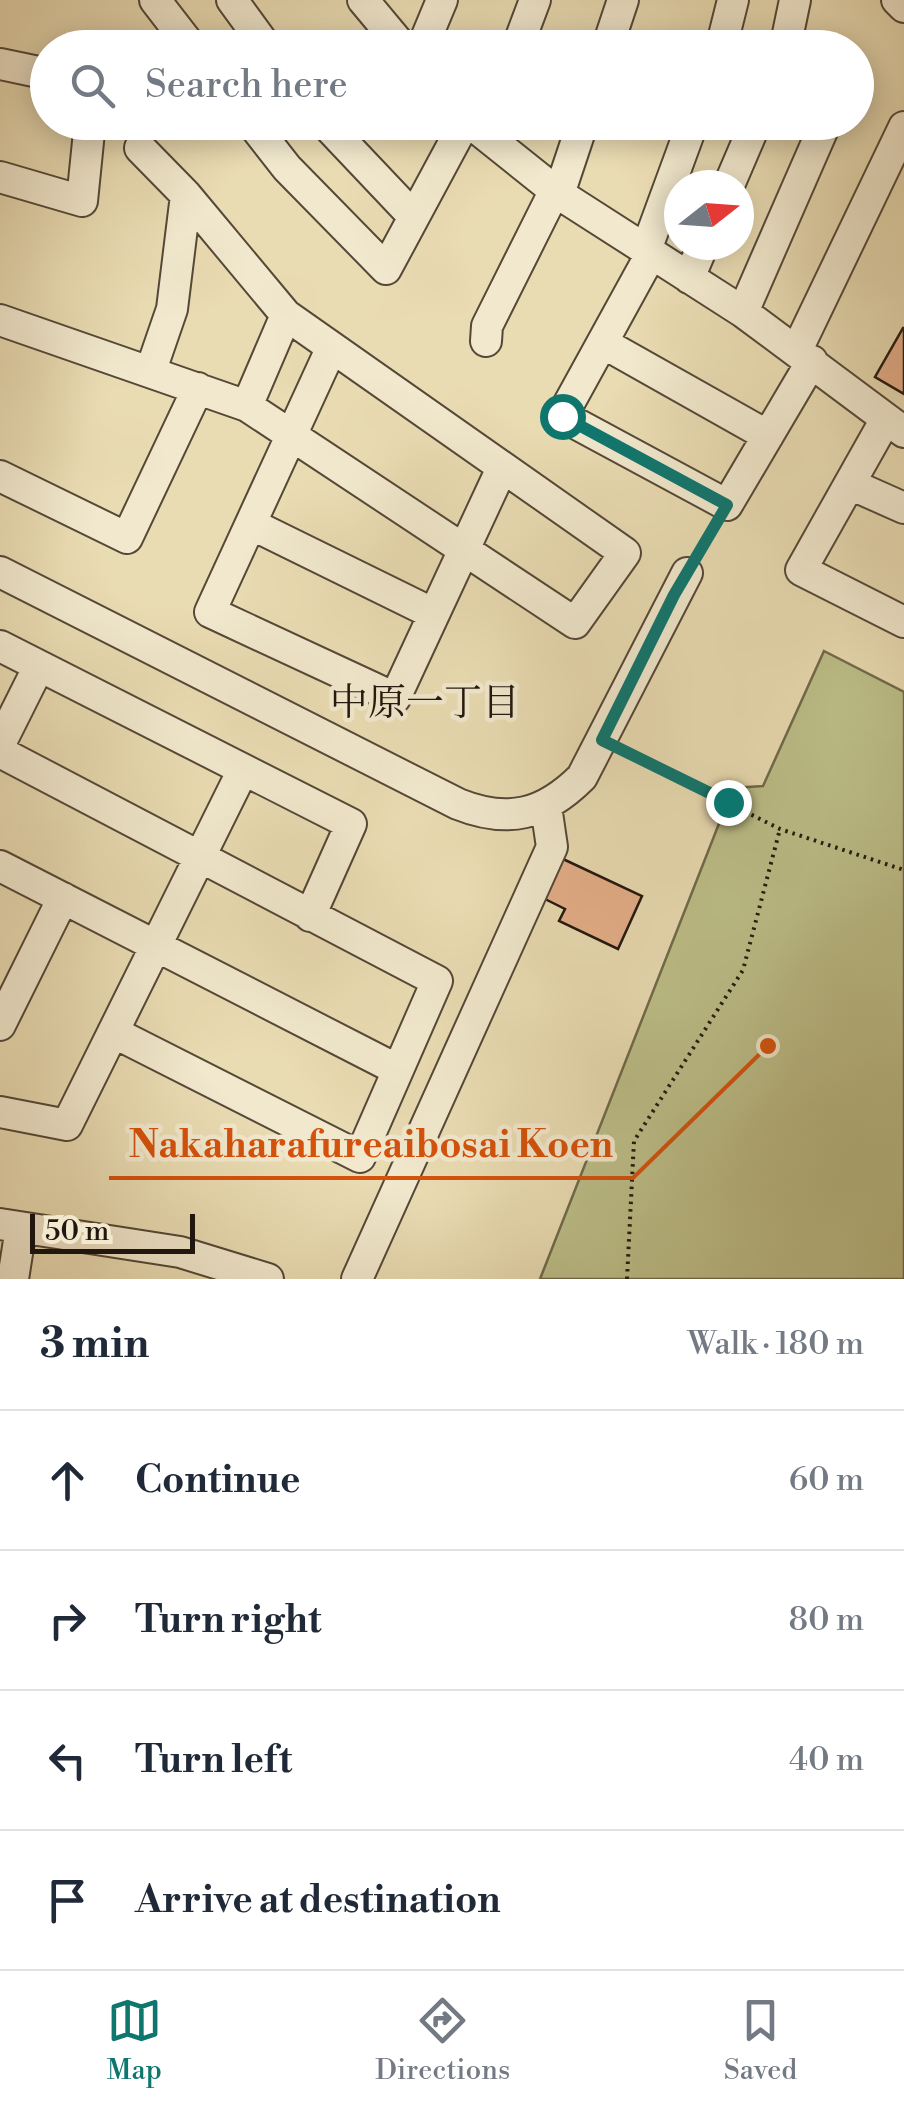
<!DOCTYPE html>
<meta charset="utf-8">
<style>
:root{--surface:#fff;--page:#f6f6f7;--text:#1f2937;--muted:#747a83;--line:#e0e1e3;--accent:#0f766e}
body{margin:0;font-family:"Libre Bodoni","Noto Serif JP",serif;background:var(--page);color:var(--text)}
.compass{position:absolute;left:664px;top:170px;width:90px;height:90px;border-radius:50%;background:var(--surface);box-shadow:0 5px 25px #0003;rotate:73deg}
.scale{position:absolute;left:30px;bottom:25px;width:165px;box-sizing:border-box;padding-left:10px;border:5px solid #22170e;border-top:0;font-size:28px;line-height:35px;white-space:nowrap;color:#22170e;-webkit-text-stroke:8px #f1e8cd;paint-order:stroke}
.stop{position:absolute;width:30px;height:30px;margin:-22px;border:8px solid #0f766e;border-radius:50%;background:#fff}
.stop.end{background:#0f766e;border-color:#fff;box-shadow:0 2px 10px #0008}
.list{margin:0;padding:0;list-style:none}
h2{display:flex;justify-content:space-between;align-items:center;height:130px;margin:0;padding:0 40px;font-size:42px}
h2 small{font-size:32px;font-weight:400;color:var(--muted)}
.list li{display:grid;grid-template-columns:65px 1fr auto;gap:30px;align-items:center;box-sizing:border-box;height:140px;padding:0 40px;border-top:2px solid var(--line)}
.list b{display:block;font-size:38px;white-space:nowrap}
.list em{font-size:32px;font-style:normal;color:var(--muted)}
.icon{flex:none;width:55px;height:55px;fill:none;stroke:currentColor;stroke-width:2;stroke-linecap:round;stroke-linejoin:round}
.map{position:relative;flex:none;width:904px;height:1279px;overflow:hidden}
.search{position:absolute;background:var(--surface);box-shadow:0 5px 25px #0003;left:30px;right:30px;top:30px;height:110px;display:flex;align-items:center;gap:25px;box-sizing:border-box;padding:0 35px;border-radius:55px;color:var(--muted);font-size:38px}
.sheet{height:690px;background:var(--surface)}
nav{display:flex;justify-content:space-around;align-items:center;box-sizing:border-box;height:140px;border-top:2px solid var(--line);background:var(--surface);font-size:28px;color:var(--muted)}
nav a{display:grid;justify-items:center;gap:5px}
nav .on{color:var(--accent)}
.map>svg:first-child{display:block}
</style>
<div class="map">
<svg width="904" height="1279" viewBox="0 0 904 1279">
<rect width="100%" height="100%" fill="#e9dbb2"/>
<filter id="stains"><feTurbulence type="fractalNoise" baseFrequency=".002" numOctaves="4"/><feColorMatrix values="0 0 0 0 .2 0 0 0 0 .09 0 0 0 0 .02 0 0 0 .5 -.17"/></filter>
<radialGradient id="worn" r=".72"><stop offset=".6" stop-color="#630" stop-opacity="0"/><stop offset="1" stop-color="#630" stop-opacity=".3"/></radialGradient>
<path fill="#bcbe88" stroke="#6f6a4b" stroke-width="2.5" d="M824,651L904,692V1279H540L733,788L763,786Z"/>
<path fill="#e4ae89" stroke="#22170e" stroke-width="2.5" d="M903,328H904V394L875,377Z
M563,859L642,896L618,949L559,921L565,909L545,899Z"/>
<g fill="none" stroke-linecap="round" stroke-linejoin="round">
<g stroke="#544837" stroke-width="34">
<path id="minor" d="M155,0L192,48
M232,0L267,48
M363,0L403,48
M897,0L904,7
M422,48L442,0
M517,48L535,0
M607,48L623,0
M721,48L733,0
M785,48L795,0
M0,64L48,74
M251,122L287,168L386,269L465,122
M324,122L413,216
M469,122L559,194L743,312L904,432
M0,177L82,201L90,122
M729,185L756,122
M559,194L583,122
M646,250L693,122
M651,254L562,416L727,505L812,361
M689,278L703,245
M743,312L826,122
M0,320L247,406L575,623L625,553L286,315L186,195L140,148
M486,341L487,326L555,190
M603,343L768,436
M331,349L210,612L395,698L502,468
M797,350L904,127
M151,370L172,309L186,195
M247,406L286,315
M886,419L801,570L904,622
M0,476L127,538L198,388
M850,484L904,508
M251,524L434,614
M0,572L458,804C508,824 544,815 582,777L687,573
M0,646L351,824L310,916
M0,744L39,666
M0,752L437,981L360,1157L113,1032
M0,866L398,1070
M0,1025L63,898
M0,1112L67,1125L243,770
M0,1224L180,1252L268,1279
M13,1279L21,1228
M357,1279L552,847L546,806"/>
</g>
<path stroke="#22170e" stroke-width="4" stroke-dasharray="2.5 5" stroke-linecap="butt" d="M699,553L715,527
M624,751L780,829L904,870
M627,1279L634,1141L743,970L780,829"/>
<use href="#minor" stroke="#f1e8cd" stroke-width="30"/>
</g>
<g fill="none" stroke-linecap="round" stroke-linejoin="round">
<path stroke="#0f766e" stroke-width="12" d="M562,416L727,505L674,595L602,740L728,802"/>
</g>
<g text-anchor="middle" stroke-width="9" stroke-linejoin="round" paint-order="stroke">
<g font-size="38" fill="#22170e" stroke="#f1e8cd">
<text x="425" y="715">中原一丁目</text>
</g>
</g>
<path fill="none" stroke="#d4520c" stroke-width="4" d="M768 1046L633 1178H109"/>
<circle fill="#d4520c" stroke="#f1e8cd" stroke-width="4" cx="768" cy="1046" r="10"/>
<g font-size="38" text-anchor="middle" font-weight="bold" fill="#d4520c" stroke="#f1e8cd" stroke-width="9" stroke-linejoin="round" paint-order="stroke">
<text x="371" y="1157">Nakaharafureaibosai Koen</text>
</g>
<rect width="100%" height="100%" filter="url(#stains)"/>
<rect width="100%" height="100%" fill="url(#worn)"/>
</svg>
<svg class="compass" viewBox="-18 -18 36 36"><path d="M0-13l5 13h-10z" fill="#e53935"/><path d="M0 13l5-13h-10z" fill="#747a83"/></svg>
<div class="scale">50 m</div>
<div class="stop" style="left:562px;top:416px"></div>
<div class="stop end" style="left:728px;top:802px"></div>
<div class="search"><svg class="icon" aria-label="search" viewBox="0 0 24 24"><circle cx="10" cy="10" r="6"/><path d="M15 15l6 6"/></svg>Search here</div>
</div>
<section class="sheet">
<h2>3 min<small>Walk · 180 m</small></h2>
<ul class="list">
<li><svg class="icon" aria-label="ahead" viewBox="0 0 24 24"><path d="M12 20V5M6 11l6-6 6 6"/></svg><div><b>Continue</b></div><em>60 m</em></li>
<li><svg class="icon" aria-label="right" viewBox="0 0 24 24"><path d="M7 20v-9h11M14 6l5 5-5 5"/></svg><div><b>Turn right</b></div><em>80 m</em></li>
<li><svg class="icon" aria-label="left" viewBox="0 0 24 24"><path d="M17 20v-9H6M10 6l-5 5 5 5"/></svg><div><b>Turn left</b></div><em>40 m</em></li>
<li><svg class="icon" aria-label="arrive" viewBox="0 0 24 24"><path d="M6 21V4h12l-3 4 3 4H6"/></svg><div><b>Arrive at destination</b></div></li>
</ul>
</section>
<nav>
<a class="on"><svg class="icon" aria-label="map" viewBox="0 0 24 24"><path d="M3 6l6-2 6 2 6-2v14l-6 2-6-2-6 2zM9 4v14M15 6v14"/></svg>Map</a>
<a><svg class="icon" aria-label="directions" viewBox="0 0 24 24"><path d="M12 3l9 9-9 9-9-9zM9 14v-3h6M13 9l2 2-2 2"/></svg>Directions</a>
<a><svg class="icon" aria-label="saved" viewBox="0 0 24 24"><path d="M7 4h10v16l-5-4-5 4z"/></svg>Saved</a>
</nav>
